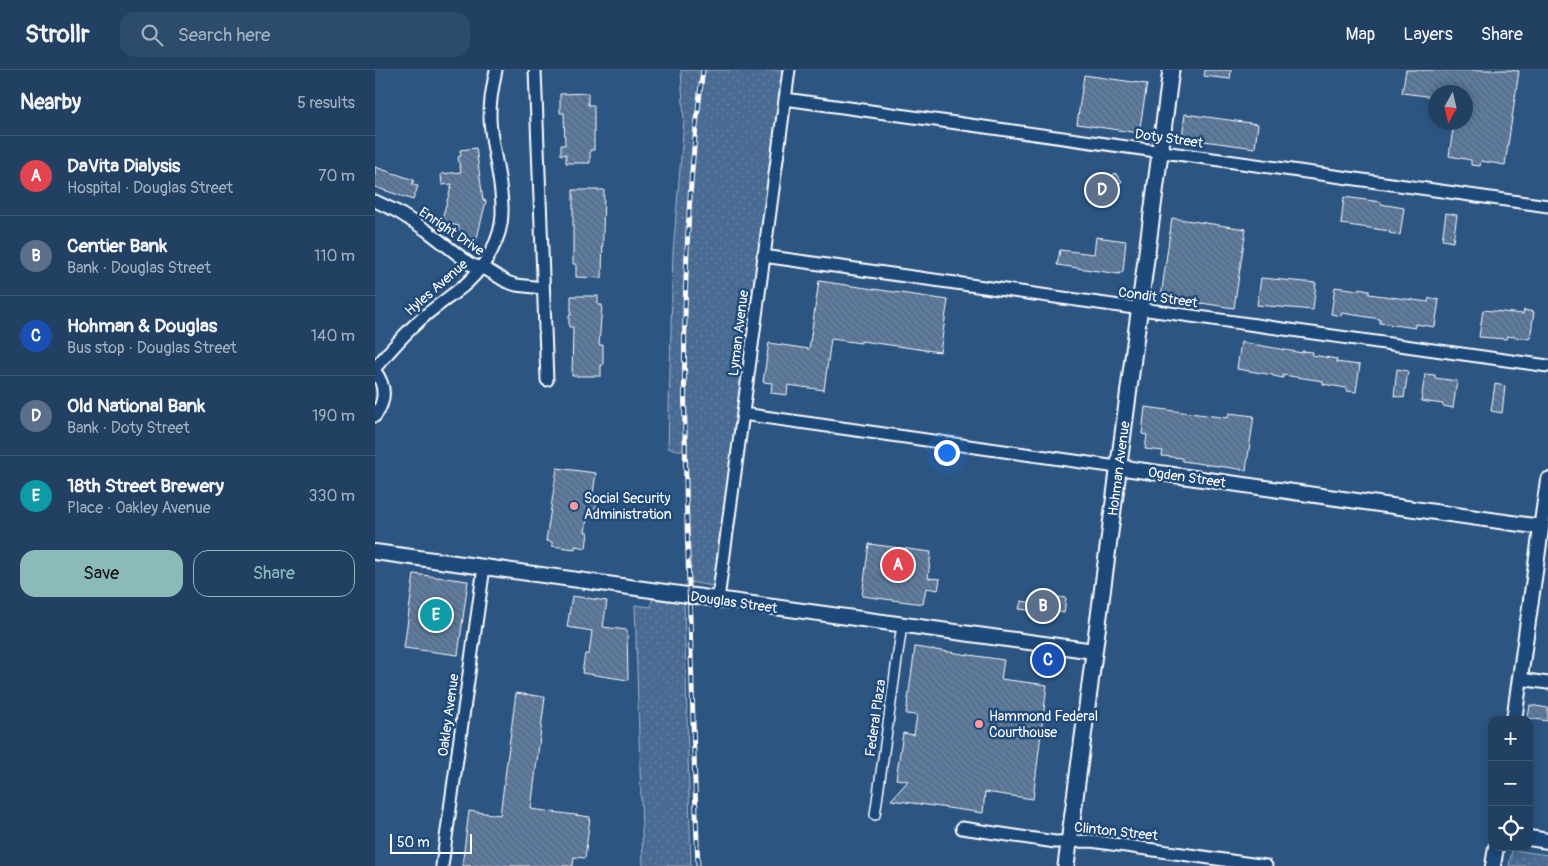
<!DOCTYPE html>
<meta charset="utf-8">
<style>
:root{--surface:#214062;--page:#2d4b6b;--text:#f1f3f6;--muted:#a2afbe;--line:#3e5977;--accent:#8bbbb9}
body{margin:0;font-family:Pangolin,sans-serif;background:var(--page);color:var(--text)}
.controls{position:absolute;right:15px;bottom:15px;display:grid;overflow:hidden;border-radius:10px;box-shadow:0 2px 8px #0003}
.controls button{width:45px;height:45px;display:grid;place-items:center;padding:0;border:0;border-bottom:1px solid var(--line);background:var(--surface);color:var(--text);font:25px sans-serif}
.compass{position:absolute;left:1053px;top:15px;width:45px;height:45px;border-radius:50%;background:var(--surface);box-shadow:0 2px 8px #0003;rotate:188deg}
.scale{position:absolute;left:15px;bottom:12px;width:82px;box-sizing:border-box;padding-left:5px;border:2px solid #fff;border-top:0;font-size:14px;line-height:18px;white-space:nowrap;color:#fff;-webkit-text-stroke:4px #1f4a7a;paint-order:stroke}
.you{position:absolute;left:571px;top:382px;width:18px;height:18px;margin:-12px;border:4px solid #fff;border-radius:50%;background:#1a73e8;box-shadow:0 0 0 8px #1a73e833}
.badge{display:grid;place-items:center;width:32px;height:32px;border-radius:50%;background:var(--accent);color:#fff;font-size:16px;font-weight:700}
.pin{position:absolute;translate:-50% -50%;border:2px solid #fff;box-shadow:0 1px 5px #0006}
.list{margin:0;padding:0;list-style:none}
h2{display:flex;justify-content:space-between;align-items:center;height:65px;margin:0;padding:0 20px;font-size:21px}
h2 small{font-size:16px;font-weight:400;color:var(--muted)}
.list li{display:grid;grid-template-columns:32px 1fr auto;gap:15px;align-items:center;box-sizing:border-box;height:80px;padding:0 20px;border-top:1px solid var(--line)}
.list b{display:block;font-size:19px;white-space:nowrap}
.list p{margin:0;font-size:16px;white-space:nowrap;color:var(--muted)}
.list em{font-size:16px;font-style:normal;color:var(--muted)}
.actions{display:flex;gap:10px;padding:15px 20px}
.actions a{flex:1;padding:11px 0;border:1px solid var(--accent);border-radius:15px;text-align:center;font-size:18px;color:var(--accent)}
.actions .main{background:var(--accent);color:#111}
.icon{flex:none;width:28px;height:28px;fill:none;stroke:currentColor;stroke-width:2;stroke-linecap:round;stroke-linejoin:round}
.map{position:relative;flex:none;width:1173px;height:796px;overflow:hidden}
header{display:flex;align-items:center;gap:30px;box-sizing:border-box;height:70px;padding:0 25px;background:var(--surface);border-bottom:1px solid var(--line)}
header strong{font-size:24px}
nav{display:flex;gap:28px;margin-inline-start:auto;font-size:18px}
.search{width:350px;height:45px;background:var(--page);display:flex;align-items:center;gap:12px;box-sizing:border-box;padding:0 18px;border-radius:15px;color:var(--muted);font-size:19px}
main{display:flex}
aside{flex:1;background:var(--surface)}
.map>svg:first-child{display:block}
</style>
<header>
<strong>Strollr</strong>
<div class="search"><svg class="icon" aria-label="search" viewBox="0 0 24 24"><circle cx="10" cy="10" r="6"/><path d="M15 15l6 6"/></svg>Search here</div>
<nav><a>Map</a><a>Layers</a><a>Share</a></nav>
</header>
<main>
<aside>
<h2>Nearby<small>5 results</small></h2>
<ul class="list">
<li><span class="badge" style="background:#e0444e">A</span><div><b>DaVita Dialysis</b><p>Hospital · Douglas Street</p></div><em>70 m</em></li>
<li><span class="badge" style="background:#5c6f8a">B</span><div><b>Centier Bank</b><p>Bank · Douglas Street</p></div><em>110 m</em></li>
<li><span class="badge" style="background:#1a4fb4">C</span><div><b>Hohman &amp; Douglas</b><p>Bus stop · Douglas Street</p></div><em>140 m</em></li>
<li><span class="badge" style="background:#5c6f8a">D</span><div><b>Old National Bank</b><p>Bank · Doty Street</p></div><em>190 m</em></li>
<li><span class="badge" style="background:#0f9aa8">E</span><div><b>18th Street Brewery</b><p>Place · Oakley Avenue</p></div><em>330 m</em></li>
</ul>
<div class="actions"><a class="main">Save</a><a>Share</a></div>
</aside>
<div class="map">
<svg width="1173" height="796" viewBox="0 0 1173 796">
<defs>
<pattern id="grass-dots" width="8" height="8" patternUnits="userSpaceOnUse" patternTransform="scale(1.25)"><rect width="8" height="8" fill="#486b92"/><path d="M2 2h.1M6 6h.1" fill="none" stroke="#6381a2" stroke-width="1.8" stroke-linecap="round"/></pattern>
<pattern id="building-back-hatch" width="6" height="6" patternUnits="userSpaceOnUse" patternTransform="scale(1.25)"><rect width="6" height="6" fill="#5e7c9f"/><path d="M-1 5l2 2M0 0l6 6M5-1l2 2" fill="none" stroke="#56667a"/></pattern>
</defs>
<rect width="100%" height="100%" fill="#2c5582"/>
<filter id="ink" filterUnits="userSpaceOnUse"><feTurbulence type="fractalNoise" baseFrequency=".02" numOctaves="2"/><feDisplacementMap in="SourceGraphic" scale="10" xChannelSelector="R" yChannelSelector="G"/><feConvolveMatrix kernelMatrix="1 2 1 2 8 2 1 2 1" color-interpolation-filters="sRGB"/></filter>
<g filter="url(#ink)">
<path fill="url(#grass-dots)" stroke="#a4b5c8" d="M306,0H412L344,517L314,512L309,381L293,378L298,182L309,51Z
M277,529L309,533L316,796H268L260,535L276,537Z
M1137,780L1173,785V796H1134Z"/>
<path fill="url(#building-back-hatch)" stroke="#fff" d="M830,0H856L855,9L829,6Z
M1031,0H1134L1144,1L1130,95L1106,91L1105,96L1096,95V90L1074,86L1079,52H1090V22H1060V27L1027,23Z
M709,5L772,14L764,63L702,54Z
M213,23V35H219V80H215V93H191V84L186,85V75H190L189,43H185V24Z
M810,44L883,54L880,78L807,68Z
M101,78L108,130L111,131L101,172L86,168L87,162L83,161L84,156L66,152L77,114L67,115L66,104L86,102L83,87L86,86L85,80Z
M0,97L39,110L37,115L43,116L38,130L0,117Z
M740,103L747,111L733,126L732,130L720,133L713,113L725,109L728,115Z
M198,120H229L227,208L201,207V194H198Z
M969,127L1006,132V134L1029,138L1025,165L1014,163L1015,161L966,154Z
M1071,143L1082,145L1078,172L1067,170Z
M797,148L871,159L859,238L786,227Z
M721,167L751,171L748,201L744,204L682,195L685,180L719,184Z
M886,208L941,213L938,240L882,235Z
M444,211L573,230L565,282L486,271V273L456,269L449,320L413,315L412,325L396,323L397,313L388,312L394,273L434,279Z
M960,217L984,220V218L994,220V224L1053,232L1054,228L1064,230L1060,257L1040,254V258L1005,253V249L967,243L966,246L956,244Z
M196,226H223V235H227L224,275H228V295H226V306H197L198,257H194V245H196Z
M1108,240L1148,244L1149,240L1159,242L1155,269L1132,266L1131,269L1104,267Z
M866,272L927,283V281L938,282L937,285L962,289L961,292L985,295L981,322L971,321V318L948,314V311L908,305V308L898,306V305L862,299Z
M1022,299L1033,301L1029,328L1019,326Z
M1050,304L1060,305V308L1082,311L1078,338L1068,336V334L1046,331Z
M1120,314L1130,316L1127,343L1116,341Z
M770,337L853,348L854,343L879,346L871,400L807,391V388L787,386L788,381L770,379L772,365L767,364Z
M182,398L221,403L217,430L222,431L220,443L213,442L210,462H213L211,478L200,476V479L177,476V472L171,471Z
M494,474L556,482L553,508L565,509L563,520L551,518L548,534L487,526Z
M39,504L93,511L83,585L29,578Z
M659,524L691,528L689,543L677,541V543L644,539L646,531L658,533Z
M197,526L232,531L228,557L252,560L253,610L207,603L210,584H214L217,561L192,557Z
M540,577L629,590L626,609L672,615L658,729L610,722L608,743L516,730L533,711L521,709L528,663L539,665L542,645L531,644Z
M141,623L170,627L156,739L215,747L210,788L199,787L198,796H87L94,741L125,745Z
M1155,635L1173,638V651L1153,648Z"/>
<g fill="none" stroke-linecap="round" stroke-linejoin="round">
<g stroke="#fff" stroke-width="12">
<path id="pedestrian" d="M500,745L527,555"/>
</g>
<g stroke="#fff" stroke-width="15">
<path id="minor" d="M160,0L172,310
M410,29L1173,136
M0,131L23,142L51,160L95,194L114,201L132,212L141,215L168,218
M388,186L1173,296
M0,298C14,282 28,265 44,251C59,237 77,226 92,213C110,196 127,169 127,143C128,115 119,88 116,60C113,40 117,20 121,0
M0,301C11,316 11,331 0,346
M368,344L742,397
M343,529L414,0
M1145,609L1173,613
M587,758L680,772L716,771L891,796
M67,796L109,497"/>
</g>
<g stroke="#fff" stroke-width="18">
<path id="tertiary" d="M742,397L1166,457
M0,482L719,581
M1139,650L1173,410
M1154,768L1173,771
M1118,796L1121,777"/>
</g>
<g stroke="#fff" stroke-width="19">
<g id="secondary">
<path id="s1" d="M691,796L796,0"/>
</g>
</g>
<use href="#pedestrian" stroke="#1f4a7a" stroke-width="9"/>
<use href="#minor" stroke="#1f4a7a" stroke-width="11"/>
<use href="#tertiary" stroke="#1f4a7a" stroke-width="14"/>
<use href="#secondary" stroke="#1f4a7a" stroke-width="15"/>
<g stroke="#fff" stroke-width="5">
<path id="rail" d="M323,796C319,703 317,609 314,516C308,344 304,171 328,0"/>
</g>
<use href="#rail" stroke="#1f4a7a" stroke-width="3" stroke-dasharray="9" stroke-linecap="butt"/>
</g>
</g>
<g fill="#ff9aa2" stroke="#1f4a7a" stroke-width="2">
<circle cx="199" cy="436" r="5"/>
<circle cx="604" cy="654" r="5"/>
</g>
<g text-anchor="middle" stroke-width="5" stroke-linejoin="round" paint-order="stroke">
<g font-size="14" fill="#fff" stroke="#1f4a7a">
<text transform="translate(794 68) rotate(8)" y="5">Doty Street</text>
<text transform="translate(77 161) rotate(34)" y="5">Enright Drive</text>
<text transform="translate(61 217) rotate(-41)" y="5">Hyles Avenue</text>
<text transform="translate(783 227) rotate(8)" y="5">Condit Street</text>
<text transform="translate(363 263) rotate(-83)" y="5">Lyman Avenue</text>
<text dy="5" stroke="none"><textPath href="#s1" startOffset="401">Hohman Avenue</textPath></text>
<text transform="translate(812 407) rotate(8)" y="5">Ogden Street</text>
<text transform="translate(359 532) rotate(8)" y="5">Douglas Street</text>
<text transform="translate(73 645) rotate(-82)" y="5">Oakley Avenue</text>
<text transform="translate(500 648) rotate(-82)" y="5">Federal Plaza</text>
<text transform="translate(741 761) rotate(6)" y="5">Clinton Street</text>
</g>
<g font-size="14" fill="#fff" stroke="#1f4a7a" text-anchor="start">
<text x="209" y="433">Social Security<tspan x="209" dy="16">Administration</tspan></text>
<text x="614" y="651">Hammond Federal<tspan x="614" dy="16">Courthouse</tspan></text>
</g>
</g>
</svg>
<div class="controls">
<button>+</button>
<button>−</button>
<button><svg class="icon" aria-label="locate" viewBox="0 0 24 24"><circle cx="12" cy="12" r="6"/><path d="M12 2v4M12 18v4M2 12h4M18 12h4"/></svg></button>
</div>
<svg class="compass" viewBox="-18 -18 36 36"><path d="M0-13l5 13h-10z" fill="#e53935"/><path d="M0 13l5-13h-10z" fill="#a2afbe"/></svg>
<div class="scale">50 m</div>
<div class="you"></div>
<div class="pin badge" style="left:523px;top:495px;background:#e0444e">A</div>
<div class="pin badge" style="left:668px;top:536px;background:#5c6f8a">B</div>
<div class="pin badge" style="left:673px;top:590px;background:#1a4fb4">C</div>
<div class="pin badge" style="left:727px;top:120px;background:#5c6f8a">D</div>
<div class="pin badge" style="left:61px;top:545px;background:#0f9aa8">E</div>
</div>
</main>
